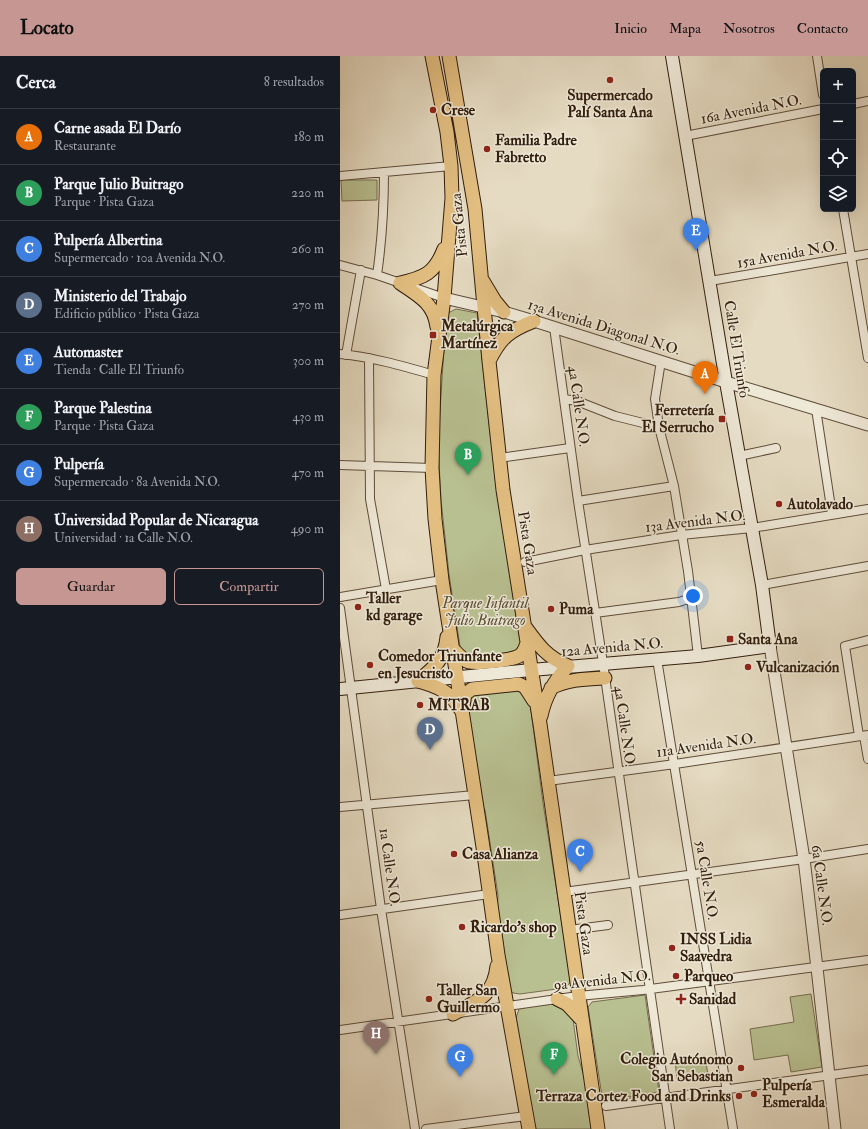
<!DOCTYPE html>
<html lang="es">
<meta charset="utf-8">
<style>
:root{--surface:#171b24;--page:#242831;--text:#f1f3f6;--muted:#9ea1a6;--line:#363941;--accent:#c59692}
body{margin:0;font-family:"IM FELL Double Pica",serif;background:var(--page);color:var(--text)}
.controls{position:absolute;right:12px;top:12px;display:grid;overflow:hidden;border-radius:6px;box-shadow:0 4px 16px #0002}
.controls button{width:36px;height:36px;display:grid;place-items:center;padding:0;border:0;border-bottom:1px solid var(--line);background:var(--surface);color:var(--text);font:20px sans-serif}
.you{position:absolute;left:353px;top:540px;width:14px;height:14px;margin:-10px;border:3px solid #fff;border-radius:50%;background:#1a73e8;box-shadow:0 0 0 6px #1a73e833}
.badge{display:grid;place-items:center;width:26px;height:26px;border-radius:50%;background:var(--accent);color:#fff;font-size:13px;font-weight:700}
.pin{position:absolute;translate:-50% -33px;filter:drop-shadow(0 1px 2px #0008)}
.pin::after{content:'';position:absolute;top:21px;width:14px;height:12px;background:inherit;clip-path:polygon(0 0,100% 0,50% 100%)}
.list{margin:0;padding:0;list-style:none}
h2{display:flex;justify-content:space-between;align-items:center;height:52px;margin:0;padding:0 16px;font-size:17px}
h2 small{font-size:13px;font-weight:400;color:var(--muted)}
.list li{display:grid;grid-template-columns:26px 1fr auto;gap:12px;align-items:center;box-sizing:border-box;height:56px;padding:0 16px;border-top:1px solid var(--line)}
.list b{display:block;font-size:15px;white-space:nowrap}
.list p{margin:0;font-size:13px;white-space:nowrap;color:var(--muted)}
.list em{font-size:13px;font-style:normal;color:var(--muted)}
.actions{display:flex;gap:8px;padding:12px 16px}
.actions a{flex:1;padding:9px 0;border:1px solid var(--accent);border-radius:6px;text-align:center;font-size:14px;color:var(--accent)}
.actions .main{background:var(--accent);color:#111}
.icon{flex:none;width:22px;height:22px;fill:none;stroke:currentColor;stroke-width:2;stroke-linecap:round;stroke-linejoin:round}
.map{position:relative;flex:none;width:528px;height:1073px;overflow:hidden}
header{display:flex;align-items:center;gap:24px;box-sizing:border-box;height:56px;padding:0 20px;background:var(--accent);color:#111}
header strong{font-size:19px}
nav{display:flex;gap:22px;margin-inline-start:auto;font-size:14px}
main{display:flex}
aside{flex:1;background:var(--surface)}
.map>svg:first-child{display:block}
</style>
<header>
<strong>Locato</strong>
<nav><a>Inicio</a><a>Mapa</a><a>Nosotros</a><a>Contacto</a></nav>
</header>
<main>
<aside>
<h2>Cerca<small>8 resultados</small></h2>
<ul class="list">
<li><span class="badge" style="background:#e8710a">A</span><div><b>Carne asada El Darío</b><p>Restaurante</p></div><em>180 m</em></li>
<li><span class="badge" style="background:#2e9e5b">B</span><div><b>Parque Julio Buitrago</b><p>Parque · Pista Gaza</p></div><em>220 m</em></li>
<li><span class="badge" style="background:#3f7fe0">C</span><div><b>Pulpería Albertina</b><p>Supermercado · 10a Avenida N.O.</p></div><em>260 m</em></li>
<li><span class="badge" style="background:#5c6f8a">D</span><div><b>Ministerio del Trabajo</b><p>Edificio público · Pista Gaza</p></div><em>270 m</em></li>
<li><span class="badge" style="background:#3f7fe0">E</span><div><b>Automaster</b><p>Tienda · Calle El Triunfo</p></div><em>300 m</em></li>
<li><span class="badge" style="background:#2e9e5b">F</span><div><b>Parque Palestina</b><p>Parque · Pista Gaza</p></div><em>430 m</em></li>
<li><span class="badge" style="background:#3f7fe0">G</span><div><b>Pulpería</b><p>Supermercado · 8a Avenida N.O.</p></div><em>470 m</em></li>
<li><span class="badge" style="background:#8d6e63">H</span><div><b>Universidad Popular de Nicaragua</b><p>Universidad · 1a Calle N.O.</p></div><em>490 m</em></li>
</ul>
<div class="actions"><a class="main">Guardar</a><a>Compartir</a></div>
</aside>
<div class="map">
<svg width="528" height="1073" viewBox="0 0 528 1073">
<rect width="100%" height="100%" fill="#e5dbc2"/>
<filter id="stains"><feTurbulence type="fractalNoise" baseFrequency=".005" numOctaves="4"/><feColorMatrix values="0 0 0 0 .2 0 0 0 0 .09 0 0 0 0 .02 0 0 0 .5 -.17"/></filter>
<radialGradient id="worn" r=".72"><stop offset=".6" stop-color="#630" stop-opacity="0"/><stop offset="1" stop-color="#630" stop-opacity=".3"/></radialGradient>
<path fill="#b8bf90" stroke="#756e4e" d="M1,124H37V144L2,145Z
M116,253L137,257L152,394L182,591L177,597L129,604L121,597L109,518L101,444L98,387L106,260L110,256Z
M176,633L183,636L190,647L203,747L230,920V927L224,932L180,938L173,937L169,933L157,865L158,839L145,754L139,745L126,648L132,639Z
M471,938L482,1011L451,1016L448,999L414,1004L410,973L454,966L450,941Z
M305,939L319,1036L268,1044L262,1040L248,951L252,946Z
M206,947H219L233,963L238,1000L249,1038L253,1073H194L175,965L179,953Z
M365,1000L368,1019L337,1023L335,1004Z"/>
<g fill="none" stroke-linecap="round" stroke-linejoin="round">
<g stroke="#5f4d3a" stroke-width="10">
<path id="minor" d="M477,0L483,39
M513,48L528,45
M345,80L483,53
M0,120L111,110
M503,153L528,302
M0,209L37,219L104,242
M37,219C42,184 44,151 44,116
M370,225L528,198
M214,271L238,445L263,607L330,1073
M0,298C32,301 63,310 94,319
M6,299L21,214
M29,302L30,443L46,533
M321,305L315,343L319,371L334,430L348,515L358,600
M224,343L237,345L275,360L319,371
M476,353L492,458
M399,400L436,392
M159,402L230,392
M0,409L92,412
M238,445L334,430
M185,506L245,494L341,479L412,472L528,453
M422,529L528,510
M0,541L102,524
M0,552L41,853L75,1073
M255,557L339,546L351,542
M317,603L393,1073
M519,680L505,590L528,584
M524,680L528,703
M208,725L335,708L528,679
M0,751L135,739
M224,836L464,803L528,793
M0,859L149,838
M229,874L268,869
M0,974L238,940L303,934L528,904
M266,1050L528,1014
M86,1073L186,1060"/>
</g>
<g stroke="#5f4d3a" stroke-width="13">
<path id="tertiary" d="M104,242L164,256L194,265L386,326L528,369
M430,590L464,803L477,912L495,1073"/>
</g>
<g stroke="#321e0d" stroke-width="14">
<path id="secondary" d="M0,633L191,614L358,600L430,590L422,529L386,326L332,0"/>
</g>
<g stroke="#321e0d" stroke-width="15">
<path id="primary" d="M92,0L107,76L111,110L112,142L104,242L94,319L92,412L95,463L102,524L143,791L158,899L189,1073
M109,0L135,153L149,305L163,434L200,668L258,1073
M143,225L155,245L164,256
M60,227C84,222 95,217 104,193
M60,227C79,240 94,247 97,271
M149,305C161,281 169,275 194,265
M186,572C199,590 207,601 228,610C214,625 205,640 201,660
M112,592C117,597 122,604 129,606C137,608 172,604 179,600C184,597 185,593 187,587
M78,625C94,612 105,603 107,581
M78,625C97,630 111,636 121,654
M211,632C228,623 246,623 265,622
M123,650L125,638L132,633L179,628L185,631L194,645
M217,943L227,948L242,964
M113,958C137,945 154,940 157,910"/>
</g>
<use href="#minor" stroke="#eee8d7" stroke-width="8"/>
<use href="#tertiary" stroke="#eee8d7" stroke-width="11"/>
<use href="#secondary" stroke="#eee8d7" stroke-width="12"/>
<use href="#primary" stroke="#e2be81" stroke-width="13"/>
</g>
<g fill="#8f2418" stroke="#eee8d7" stroke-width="1.5">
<circle cx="270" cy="24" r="4"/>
<circle cx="93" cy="54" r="4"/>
<circle cx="147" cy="93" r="4"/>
<rect x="89" y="275" width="8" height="8" rx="2"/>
<rect x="378" y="359" width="8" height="8" rx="2"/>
<circle cx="439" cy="448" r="4"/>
<circle cx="18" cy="551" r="4"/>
<circle cx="211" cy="553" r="4"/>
<rect x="386" y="579" width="8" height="8" rx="2"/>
<circle cx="30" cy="609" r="4"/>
<circle cx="408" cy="611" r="4"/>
<circle cx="80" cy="649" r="4"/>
<circle cx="114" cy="798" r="4"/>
<circle cx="122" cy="871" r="4"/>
<circle cx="332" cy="892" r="4"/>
<circle cx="336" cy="920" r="4"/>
<circle cx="89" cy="943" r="4"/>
<path d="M339 937h4v4h4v4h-4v4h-4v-4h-4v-4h4z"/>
<circle cx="401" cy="1012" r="4"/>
<circle cx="414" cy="1038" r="4"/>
<circle cx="399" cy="1040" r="4"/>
</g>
<g text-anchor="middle" stroke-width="3" stroke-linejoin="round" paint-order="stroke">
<g font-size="15" font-weight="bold" fill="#321e0d" stroke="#eee8d7" text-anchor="start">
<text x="270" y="44" text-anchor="middle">Supermercado<tspan x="270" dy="17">Palí Santa Ana</tspan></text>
<text x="101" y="59">Crese</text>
<text x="155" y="89">Familia Padre<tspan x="155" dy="17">Fabretto</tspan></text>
<text x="101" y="275">Metalúrgica<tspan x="101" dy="17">Martínez</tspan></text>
<text x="374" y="359" text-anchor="end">Ferretería<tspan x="374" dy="17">El Serrucho</tspan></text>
<text x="447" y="453">Autolavado</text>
<text x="26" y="547">Taller<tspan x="26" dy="17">kd garage</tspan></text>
<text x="219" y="558">Puma</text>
<text x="398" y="588">Santa Ana</text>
<text x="38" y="605">Comedor Triunfante<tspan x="38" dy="17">en Jesucristo</tspan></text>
<text x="416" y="616">Vulcanización</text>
<text x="88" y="654">MITRAB</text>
<text x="122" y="803">Casa Alianza</text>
<text x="130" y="876">Ricardo's shop</text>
<text x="340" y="888">INSS Lidia<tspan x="340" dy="17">Saavedra</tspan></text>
<text x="344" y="925">Parqueo</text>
<text x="97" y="939">Taller San<tspan x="97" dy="17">Guillermo</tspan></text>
<text x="349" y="948">Sanidad</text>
<text x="393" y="1008" text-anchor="end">Colegio Autónomo<tspan x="393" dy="17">San Sebastian</tspan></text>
<text x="422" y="1034">Pulpería<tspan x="422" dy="17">Esmeralda</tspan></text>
<text x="391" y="1045" text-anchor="end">Terraza Cortez Food and Drinks</text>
</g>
<g font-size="15" fill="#321e0d" stroke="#eee8d7">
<text transform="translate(411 53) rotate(-11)" y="5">16a Avenida N.O.</text>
<text transform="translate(119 169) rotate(-96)" y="5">Pista Gaza</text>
<text transform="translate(447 198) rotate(-10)" y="5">15a Avenida N.O.</text>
<text transform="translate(264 271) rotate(17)" y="5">13a Avenida Diagonal N.O.</text>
<text transform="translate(397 293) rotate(81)" y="5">Calle El Triunfo</text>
<text transform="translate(239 350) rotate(82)" y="5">4a Calle N.O.</text>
<text transform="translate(355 465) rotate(-7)" y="5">13a Avenida N.O.</text>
<text transform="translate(188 487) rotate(81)" y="5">Pista Gaza</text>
<text transform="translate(272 591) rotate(-5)" y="5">12a Avenida N.O.</text>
<text transform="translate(285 670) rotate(82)" y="5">4a Calle N.O.</text>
<text transform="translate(366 689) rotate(-8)" y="5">11a Avenida N.O.</text>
<text transform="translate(50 811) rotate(82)" y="5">1a Calle N.O.</text>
<text transform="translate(367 824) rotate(81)" y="5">5a Calle N.O.</text>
<text transform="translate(482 829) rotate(82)" y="5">6a Calle N.O.</text>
<text transform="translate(244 867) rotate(82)" y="5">Pista Gaza</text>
<text transform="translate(262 924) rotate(-6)" y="5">9a Avenida N.O.</text>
</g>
<g font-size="15" font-style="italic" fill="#5a4e34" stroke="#eee8d7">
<text x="145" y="552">Parque Infantil<tspan x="145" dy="17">Julio Buitrago</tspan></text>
</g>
</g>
<rect width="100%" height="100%" filter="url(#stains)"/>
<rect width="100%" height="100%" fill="url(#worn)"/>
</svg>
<div class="controls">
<button>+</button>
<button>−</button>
<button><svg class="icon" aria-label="locate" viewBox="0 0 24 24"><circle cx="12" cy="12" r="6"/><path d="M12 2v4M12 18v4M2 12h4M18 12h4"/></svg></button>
<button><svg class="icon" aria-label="layers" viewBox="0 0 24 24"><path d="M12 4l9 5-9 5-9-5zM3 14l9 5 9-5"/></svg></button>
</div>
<div class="you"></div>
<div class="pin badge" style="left:365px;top:338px;background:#e8710a">A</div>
<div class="pin badge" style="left:128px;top:419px;background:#2e9e5b">B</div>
<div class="pin badge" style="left:240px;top:816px;background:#3f7fe0">C</div>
<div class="pin badge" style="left:90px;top:694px;background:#5c6f8a">D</div>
<div class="pin badge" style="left:356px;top:195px;background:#3f7fe0">E</div>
<div class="pin badge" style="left:214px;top:1019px;background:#2e9e5b">F</div>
<div class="pin badge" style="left:120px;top:1021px;background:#3f7fe0">G</div>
<div class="pin badge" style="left:36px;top:998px;background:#8d6e63">H</div>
</div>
</main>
